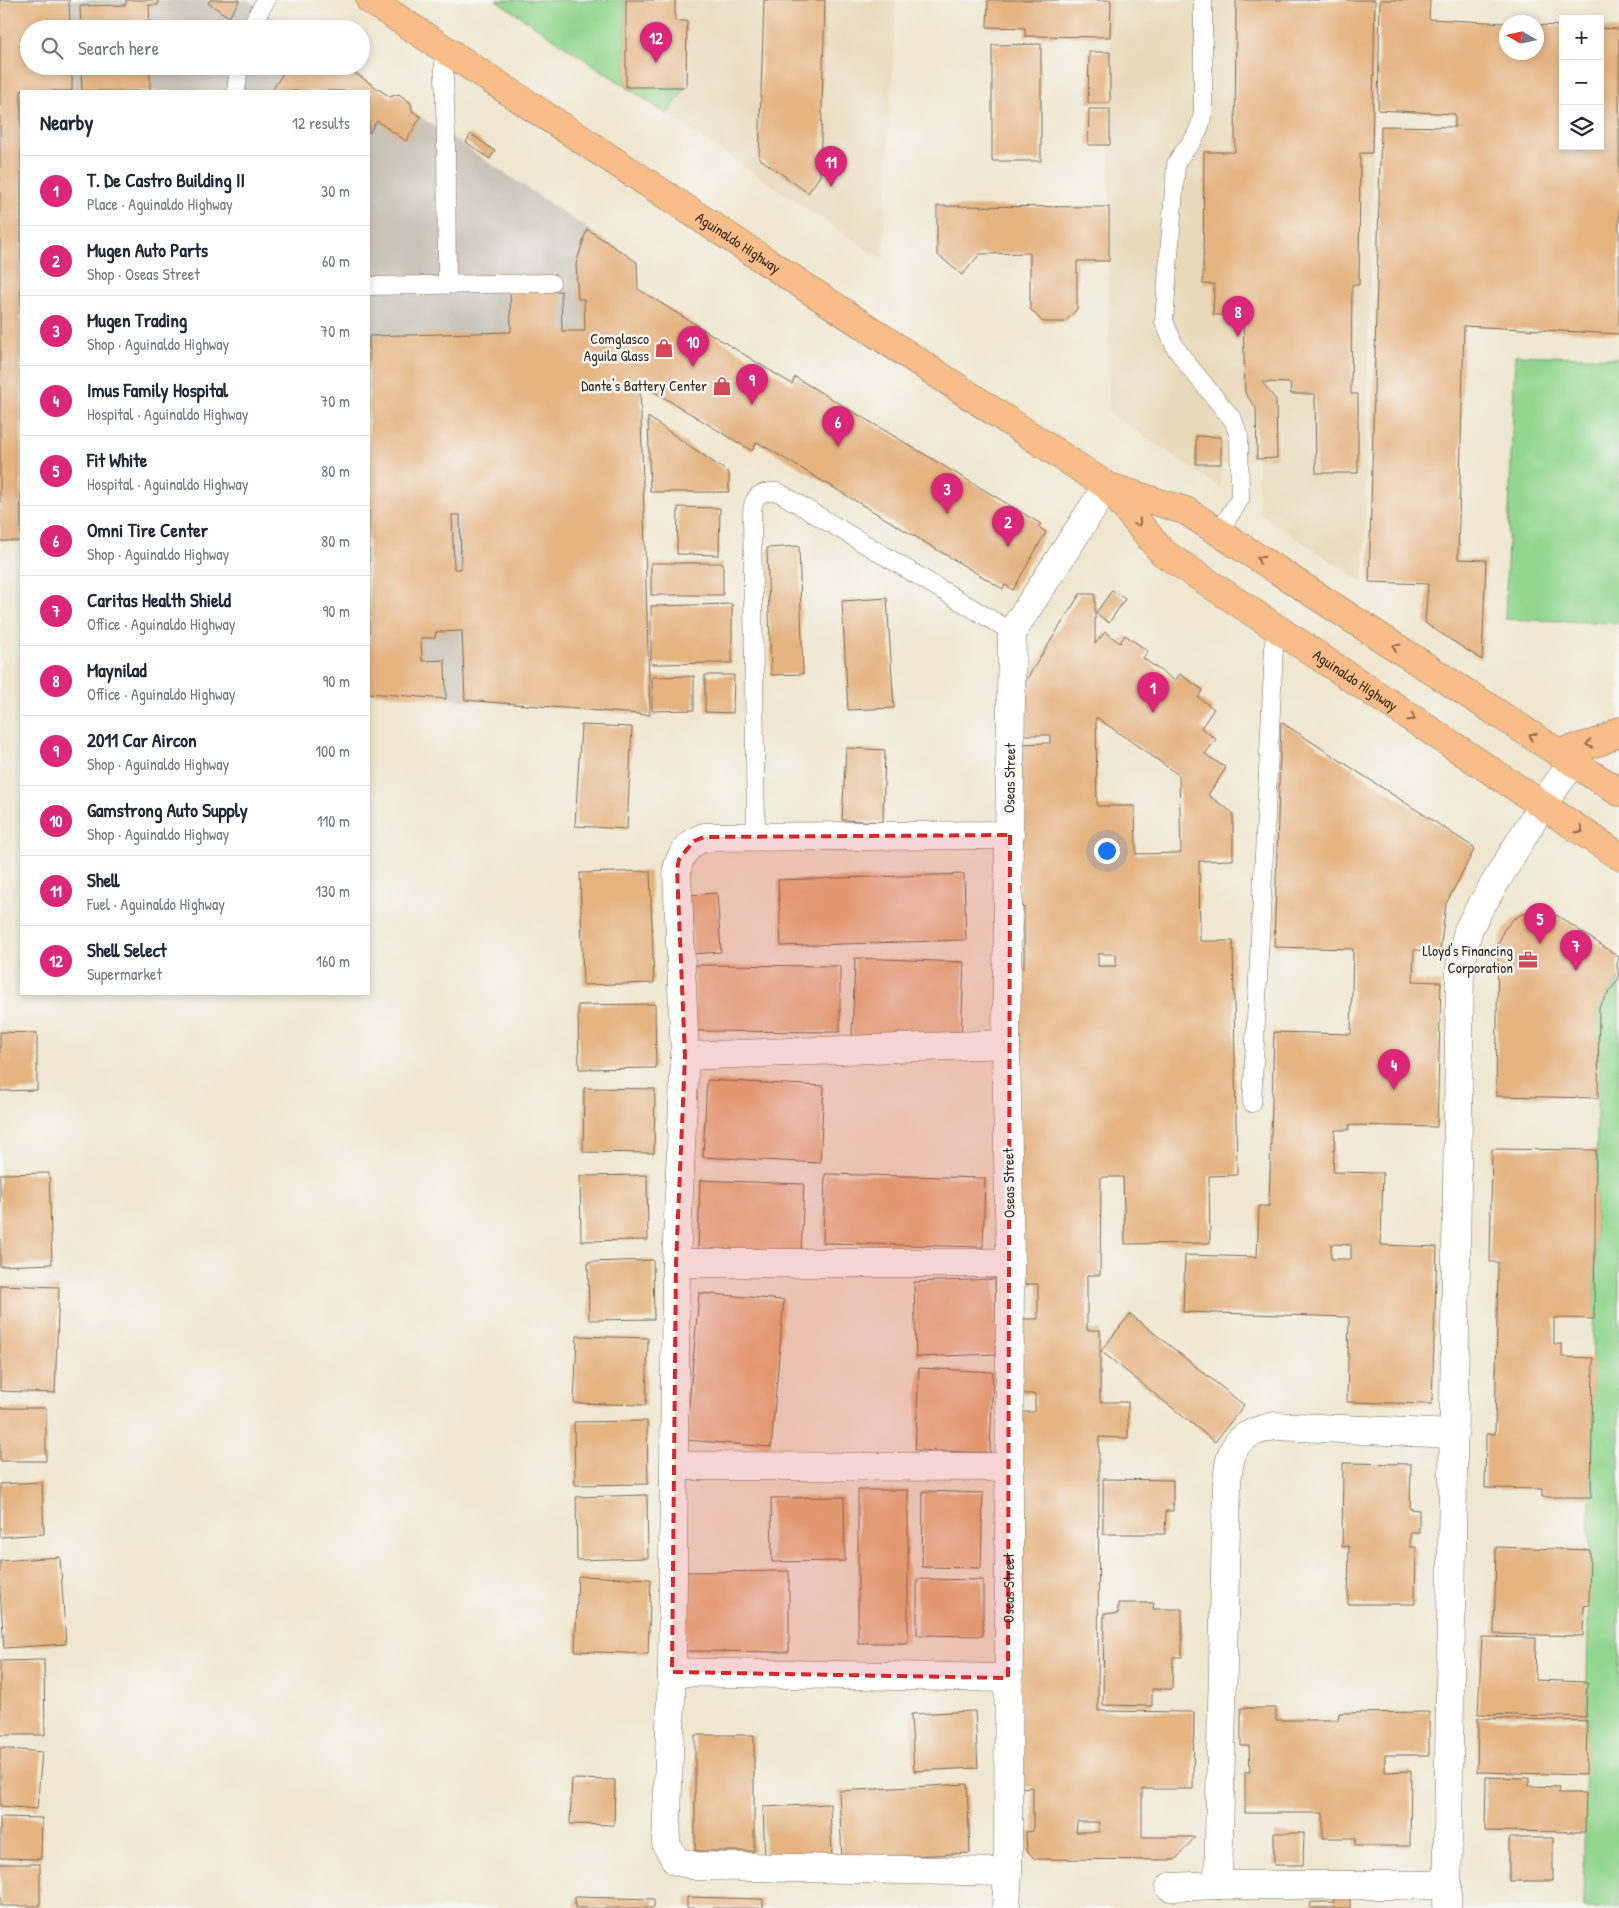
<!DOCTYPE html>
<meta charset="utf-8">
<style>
:root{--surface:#fff;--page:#f6f6f7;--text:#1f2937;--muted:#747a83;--line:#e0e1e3;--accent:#db2777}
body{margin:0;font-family:"Patrick Hand",sans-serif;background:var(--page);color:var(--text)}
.controls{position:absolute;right:15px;top:15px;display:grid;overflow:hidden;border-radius:0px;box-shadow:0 2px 8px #0003}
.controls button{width:45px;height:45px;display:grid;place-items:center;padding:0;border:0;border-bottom:1px solid var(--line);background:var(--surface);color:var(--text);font:25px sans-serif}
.compass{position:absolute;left:1499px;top:15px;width:45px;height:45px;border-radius:50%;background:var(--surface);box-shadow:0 2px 8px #0003;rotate:279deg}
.you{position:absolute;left:1106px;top:850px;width:18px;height:18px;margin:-12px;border:4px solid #fff;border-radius:50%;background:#1a73e8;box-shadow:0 0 0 8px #1a73e833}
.badge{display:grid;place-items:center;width:32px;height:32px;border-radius:50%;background:var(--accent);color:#fff;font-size:16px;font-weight:700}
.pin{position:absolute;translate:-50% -41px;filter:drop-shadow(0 1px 2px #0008)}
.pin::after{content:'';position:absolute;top:26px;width:18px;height:15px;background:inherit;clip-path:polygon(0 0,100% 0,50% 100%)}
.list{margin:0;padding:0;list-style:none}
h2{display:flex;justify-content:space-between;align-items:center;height:65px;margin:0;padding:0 20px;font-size:21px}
h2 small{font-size:16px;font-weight:400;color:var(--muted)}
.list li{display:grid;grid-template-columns:32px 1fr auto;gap:15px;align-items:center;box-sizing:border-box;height:70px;padding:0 20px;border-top:1px solid var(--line)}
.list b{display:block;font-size:19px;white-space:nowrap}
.list p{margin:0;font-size:16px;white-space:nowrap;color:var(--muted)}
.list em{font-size:16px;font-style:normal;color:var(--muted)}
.icon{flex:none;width:28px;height:28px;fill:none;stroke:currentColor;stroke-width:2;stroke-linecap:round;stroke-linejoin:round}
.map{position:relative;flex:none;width:1619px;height:1908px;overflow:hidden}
.search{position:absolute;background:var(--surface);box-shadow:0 2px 8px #0003;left:20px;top:20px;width:350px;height:55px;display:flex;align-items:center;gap:12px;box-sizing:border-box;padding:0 18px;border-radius:28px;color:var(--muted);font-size:19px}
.panel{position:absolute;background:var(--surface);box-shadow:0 2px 8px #0003;left:20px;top:90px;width:350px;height:905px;border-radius:0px}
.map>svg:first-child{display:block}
</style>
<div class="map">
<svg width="1619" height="1908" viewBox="0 0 1619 1908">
<rect width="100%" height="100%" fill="#f6f6f2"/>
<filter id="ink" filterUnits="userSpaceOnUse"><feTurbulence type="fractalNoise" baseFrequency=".02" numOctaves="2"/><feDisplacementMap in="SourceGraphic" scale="10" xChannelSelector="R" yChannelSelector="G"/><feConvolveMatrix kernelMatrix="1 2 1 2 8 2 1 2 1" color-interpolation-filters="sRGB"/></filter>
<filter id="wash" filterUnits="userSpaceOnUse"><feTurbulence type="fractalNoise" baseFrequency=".0096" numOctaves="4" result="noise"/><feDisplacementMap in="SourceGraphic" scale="20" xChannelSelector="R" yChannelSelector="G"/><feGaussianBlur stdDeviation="1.12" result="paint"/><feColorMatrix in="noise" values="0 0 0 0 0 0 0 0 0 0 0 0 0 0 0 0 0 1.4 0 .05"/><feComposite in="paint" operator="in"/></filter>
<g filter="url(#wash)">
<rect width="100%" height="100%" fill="#efe7d0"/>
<path fill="#e8d9ba" d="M626,0H896L883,260L626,87Z
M1111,0H1375L1364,583L1259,513L1257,459L1222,464L1220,487L1108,412Z"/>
<path fill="#c9c3b8" d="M69,0H248L290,29H70Z
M72,66H345L390,97L399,94L411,103L412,111L637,262L650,715L369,693V91H72Z"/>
<path fill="#93d78f" stroke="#678056" d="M496,0H626V87H686L667,114Z
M1515,355L1619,358V623L1505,619Z
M1619,978V1908H1583L1599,1007Z"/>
<g id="blocks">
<path fill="#e5b481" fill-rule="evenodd" d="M0,0H69L70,29H29V66H72V91H21V541H0Z
M126,0H158V5H149L150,29H81L80,6L126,5Z
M210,0H240L229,17L208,3Z
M626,0H675V21H687L686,87H626Z
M764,0H825L820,176L808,193L759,158Z
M988,0H1111L1110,37L1025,36V28L987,27Z
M1236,0H1375L1372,153H1360L1359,285H1352L1351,394H1358V473H1316L1315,394H1291L1290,383L1262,382L1276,400L1277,458L1257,459L1256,408L1245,393L1243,315H1213L1214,284H1203L1204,152H1235Z
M1380,0H1430L1429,19L1506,23V52H1536V25L1563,26V146H1600V28L1619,29V334L1464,326L1458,559L1486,560L1482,660L1425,623L1428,584L1369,582L1381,126L1455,127V114L1378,110Z
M1041,44V161H992V45Z
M1089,52H1110V103H1088Z
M81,66H150V91H82Z
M288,66H345L390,97L399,94L411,103L412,111L421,117L406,141L377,121L369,133V91H275L272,90Z
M1089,109H1110V145H1088Z
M471,134L495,151L490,159L466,142Z
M937,206L1109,207V261H1077V309L1065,322H1043L1030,309V253L980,254L962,275L937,254Z
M587,229L637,262L638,289L792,384L795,377L1041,524L1038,527L1046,532L1013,590L1005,585L1003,589L757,442L752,451L640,383L650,715L465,700L462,631L436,632L435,638H421L422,661L445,660L446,699L369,693V336L511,332L510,292L561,291L562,331H585L584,299H578L576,264ZM452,515H460L461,569H454Z
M648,417L729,473V492H650Z
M1196,436L1221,437V464H1196Z
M678,507L720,508L719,555L677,554Z
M799,546L803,674L771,675L767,548Z
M651,563H723V595H651Z
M1112,590L1125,599L1109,623L1096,613Z
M1080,594H1095V644L1105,632L1120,643L1125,635L1148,651L1143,658L1175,681L1180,674L1203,690L1198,697L1214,709L1201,728L1216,739L1205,754L1226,768L1208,795L1233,813V860L1199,861L1200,941H1233L1237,1175L1209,1176L1210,1243L1125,1244L1123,1177H1101L1100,1275H1087V1330H1100V1402H1128V1438L1099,1437L1098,1711L1194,1712L1193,1789H1142V1837H1195L1175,1860L1035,1859L1027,1851L1026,1832L1033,1831V1787L1019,1788L1020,1412H1035V1394H1022L1015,1319H1038V1284H1019V967L1024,968V907L1019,906L1017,744L1050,743V735H1017L1016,696ZM1096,717L1179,775L1181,853L1136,854L1135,806H1097ZM1098,954H1116V966H1098ZM1077,1822H1099V1832H1076Z
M887,598L894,708L848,710L842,601Z
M732,604V663L651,664V606Z
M705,675H734L733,713L705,712Z
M694,676V710L652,711V677Z
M1281,722L1475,848L1446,904L1440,951L1414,950L1413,981L1441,982L1437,1127L1349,1125V1130H1335L1333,1172L1383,1173L1381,1245L1437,1247L1432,1404L1347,1402L1349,1317L1183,1312L1185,1255L1257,1257L1259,1206H1269L1274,1032L1351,1034L1353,949L1274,947ZM1331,1244L1351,1245V1259H1331Z
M581,725L632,727L627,829L575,826Z
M846,748L885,750L883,822L842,820Z
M650,871L654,983L583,985L580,873Z
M964,874L966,940L781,946L778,880Z
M717,893L721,952L693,954L689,895Z
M1541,911L1558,916L1619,957L1617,965L1619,978L1599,1007L1598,1098L1496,1096L1498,946L1503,931L1513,919L1525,913Z
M855,958L964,962L961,1042L852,1038Z
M695,965L840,966V1032L695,1031Z
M655,1004L656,1068L579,1069L578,1005Z
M0,1032L37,1033V1090L0,1091Z
M707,1080L824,1086L820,1163L703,1157Z
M584,1088L655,1089L654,1153L583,1152Z
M1492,1149L1596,1150L1594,1319L1554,1318V1344H1562V1357L1593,1358L1591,1497H1542V1489L1485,1488L1486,1434H1495L1498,1262H1490Z
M49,1173L52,1264L0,1266V1174Z
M825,1174L985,1178L983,1247L823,1243Z
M647,1175L648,1240L581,1241L580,1176Z
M700,1180L804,1184L801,1254L698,1250Z
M653,1260L654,1319L589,1320L588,1262Z
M995,1279L997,1354L916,1357L914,1282Z
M0,1285L59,1287L55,1393L0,1391Z
M699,1293L784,1300L771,1447L686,1440Z
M1130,1314L1244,1405L1215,1442L1101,1351Z
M577,1336L648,1338L646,1405L574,1403Z
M919,1368L993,1372L990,1453L915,1450Z
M0,1408H46V1461H0Z
M647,1421L648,1484L575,1485L574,1422Z
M1343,1463L1411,1464L1410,1509L1419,1510V1532H1410V1547H1416L1415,1604H1348L1349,1546L1342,1547Z
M1103,1479L1173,1480V1511H1166L1165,1534H1103Z
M42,1482L44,1534L0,1537V1484Z
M858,1490H908V1643H858Z
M923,1491L983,1493L981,1568L922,1567Z
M647,1495L648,1558L577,1560L576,1497Z
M844,1497L845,1561L772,1562L771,1498Z
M1496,1547L1590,1550L1589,1605L1584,1606L1583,1636L1494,1634Z
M60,1557L66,1644L4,1648L0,1590V1561Z
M789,1571V1652L686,1651L685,1572Z
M578,1576L651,1579L648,1654L575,1651Z
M917,1579L983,1580V1636L917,1635Z
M1118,1603H1154L1153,1609H1182V1657H1173L1172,1689H1152V1706L1103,1705L1104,1613L1118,1614Z
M1482,1637L1536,1638L1535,1680L1587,1682L1586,1717L1478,1714Z
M44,1660L45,1735H0V1661Z
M1241,1708H1276V1720H1338L1339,1713L1429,1712V1755H1385V1772L1411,1771L1410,1846H1355V1838H1323V1813H1245V1772H1250L1249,1746H1241Z
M975,1711L978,1768L914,1771L911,1714Z
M1478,1718L1587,1721L1586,1775L1477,1772Z
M695,1735H754V1851H695Z
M0,1748L42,1752L37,1809L0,1806Z
M1486,1777L1529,1778V1786L1559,1787L1558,1793H1586L1585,1832L1485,1831Z
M572,1779L615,1780L614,1825L570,1824Z
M967,1784L970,1853L842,1860L839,1791Z
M830,1804L832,1857L765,1860L763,1807Z
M0,1817L42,1818L41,1859L0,1858Z
M1274,1833H1304L1303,1865H1274Z
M1509,1838H1553V1881H1509Z
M0,1864H40V1906H0Z
M1334,1896L1350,1897V1908H1310L1311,1902H1334Z
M575,1897L654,1899V1908H575Z
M687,1897L763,1899V1908H687Z"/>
</g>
</g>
<g filter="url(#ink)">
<use href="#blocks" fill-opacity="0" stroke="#7a6c5c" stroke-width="1"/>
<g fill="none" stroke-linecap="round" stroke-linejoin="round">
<g stroke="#7a6c5c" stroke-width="19">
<path id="service" d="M1203,0V113C1201,123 1199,132 1193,140C1187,149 1181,153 1176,164L1164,321L1175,347L1188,365L1233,420L1239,436L1240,499L1219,532
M249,29L266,0
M443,48L446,133L447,285
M236,91L239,66
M369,286L551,283
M756,836L752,513C753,495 760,491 778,492L1012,632
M1252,1103L1275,627"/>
</g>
<g stroke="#7a6c5c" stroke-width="29">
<g id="minor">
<path d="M685,1056L1006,1044"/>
<path d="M676,1263H1010"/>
<path d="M675,1466L1010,1467"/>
<path d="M672,1672L1008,1678"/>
<path d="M1008,1872L696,1866L676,1861L666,1844L672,1672L676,1263L685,1056L677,870C680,853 689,844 704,837L1010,835"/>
<path d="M1218,1885L1227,1483C1230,1445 1236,1435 1274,1426L1454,1434"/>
<path d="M1170,1887L1218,1885H1447"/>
<path id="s1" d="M1006,1908L1008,1872L1010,1263L1006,1044L1012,632L1107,486"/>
<path d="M1447,1908L1460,968L1468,930L1478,911L1542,805L1573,762"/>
</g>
</g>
<g stroke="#7a6c5c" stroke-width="29">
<g id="trunk">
<path id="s2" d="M370,0L1107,486L1186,511L1619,792"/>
<path id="s3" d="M1107,486L1162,552L1619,856"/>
<path d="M1558,753L1602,741L1619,731"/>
</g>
</g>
<use href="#service" stroke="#fff" stroke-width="18"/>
<use href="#minor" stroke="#fff" stroke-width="28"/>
<use href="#trunk" stroke="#f8bd89" stroke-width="28"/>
</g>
<defs><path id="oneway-chevron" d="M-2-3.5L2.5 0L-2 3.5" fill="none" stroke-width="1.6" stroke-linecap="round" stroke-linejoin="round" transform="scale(1.25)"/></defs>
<g stroke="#906c4e">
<use href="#oneway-chevron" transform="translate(1138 523) rotate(50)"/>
<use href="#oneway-chevron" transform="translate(1260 559) rotate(-147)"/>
<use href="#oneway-chevron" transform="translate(1396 647) rotate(-147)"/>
<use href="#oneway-chevron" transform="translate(1412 718) rotate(34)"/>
<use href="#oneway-chevron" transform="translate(1532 736) rotate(-147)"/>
<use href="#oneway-chevron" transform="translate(1589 744) rotate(165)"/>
<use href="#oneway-chevron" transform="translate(1580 830) rotate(34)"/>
</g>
</g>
<path fill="#d62828" fill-opacity="0.2" stroke="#d62828" stroke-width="4" stroke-dasharray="10 6" stroke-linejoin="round" d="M1010,835L1008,1678L672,1672L676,1263L685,1056L677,870L679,859L694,841L704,837Z"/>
<defs>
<g id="shop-bare" transform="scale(1.5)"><path d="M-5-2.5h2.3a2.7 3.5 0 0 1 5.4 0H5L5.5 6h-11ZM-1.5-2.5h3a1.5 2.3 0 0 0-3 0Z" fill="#d1495b" stroke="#f6f6f2" stroke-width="2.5" paint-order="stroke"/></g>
<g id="office-bare" transform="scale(1.5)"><path d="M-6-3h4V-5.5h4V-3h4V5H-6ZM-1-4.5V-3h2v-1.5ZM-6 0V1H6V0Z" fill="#d1495b" stroke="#f6f6f2" stroke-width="2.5" paint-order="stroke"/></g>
</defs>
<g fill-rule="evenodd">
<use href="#shop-bare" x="664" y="348"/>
<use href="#shop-bare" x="722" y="386"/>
<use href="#office-bare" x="1528" y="960"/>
</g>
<g text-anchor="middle" stroke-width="5" stroke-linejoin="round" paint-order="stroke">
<g font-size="15" fill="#3b2a1e" stroke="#f6f6f2">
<text dy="5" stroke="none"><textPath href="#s2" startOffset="441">Aguinaldo Highway</textPath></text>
<text dy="5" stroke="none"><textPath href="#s3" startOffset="318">Aguinaldo Highway</textPath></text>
<text dy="5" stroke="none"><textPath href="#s1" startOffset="1130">Oseas Street</textPath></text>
<text transform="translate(1009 1183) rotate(-91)" y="5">Oseas Street</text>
<text dy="5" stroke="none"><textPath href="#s1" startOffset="320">Oseas Street</textPath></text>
</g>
<g font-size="15" fill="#3b2a1e" stroke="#f6f6f2" text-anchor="end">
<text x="649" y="344">Comglasco<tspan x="649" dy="17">Aguila Glass</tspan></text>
<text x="707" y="391">Dante's Battery Center</text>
<text x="1513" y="956">Lloyd's Financing<tspan x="1513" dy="17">Corporation</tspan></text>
</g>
</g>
</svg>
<div class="controls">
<button>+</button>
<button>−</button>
<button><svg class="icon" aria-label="layers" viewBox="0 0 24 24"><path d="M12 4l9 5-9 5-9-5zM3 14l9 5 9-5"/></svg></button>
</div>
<svg class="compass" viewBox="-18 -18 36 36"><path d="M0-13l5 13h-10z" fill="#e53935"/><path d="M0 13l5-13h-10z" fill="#747a83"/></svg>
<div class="you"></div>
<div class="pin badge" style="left:1153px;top:713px">1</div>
<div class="pin badge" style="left:1008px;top:547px">2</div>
<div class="pin badge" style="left:947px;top:514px">3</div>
<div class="pin badge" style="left:1394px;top:1090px">4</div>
<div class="pin badge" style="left:1540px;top:944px">5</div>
<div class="pin badge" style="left:838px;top:447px">6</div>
<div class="pin badge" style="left:1576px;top:971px">7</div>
<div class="pin badge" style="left:1238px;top:337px">8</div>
<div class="pin badge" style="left:752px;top:405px">9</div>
<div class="pin badge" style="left:693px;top:367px">10</div>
<div class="pin badge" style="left:831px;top:187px">11</div>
<div class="pin badge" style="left:656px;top:63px">12</div>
<div class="search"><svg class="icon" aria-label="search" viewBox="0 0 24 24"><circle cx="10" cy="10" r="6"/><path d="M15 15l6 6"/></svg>Search here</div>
<section class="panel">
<h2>Nearby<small>12 results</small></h2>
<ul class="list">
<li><span class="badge">1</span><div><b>T. De Castro Building II</b><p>Place · Aguinaldo Highway</p></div><em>30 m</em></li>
<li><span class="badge">2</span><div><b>Mugen Auto Parts</b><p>Shop · Oseas Street</p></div><em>60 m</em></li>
<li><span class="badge">3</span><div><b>Mugen Trading</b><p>Shop · Aguinaldo Highway</p></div><em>70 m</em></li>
<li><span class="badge">4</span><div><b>Imus Family Hospital</b><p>Hospital · Aguinaldo Highway</p></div><em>70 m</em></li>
<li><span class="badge">5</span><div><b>Fit White</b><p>Hospital · Aguinaldo Highway</p></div><em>80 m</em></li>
<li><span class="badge">6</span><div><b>Omni Tire Center</b><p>Shop · Aguinaldo Highway</p></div><em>80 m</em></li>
<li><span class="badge">7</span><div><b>Caritas Health Shield</b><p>Office · Aguinaldo Highway</p></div><em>90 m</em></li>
<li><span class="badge">8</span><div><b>Maynilad</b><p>Office · Aguinaldo Highway</p></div><em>90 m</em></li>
<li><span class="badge">9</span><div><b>2011 Car Aircon</b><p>Shop · Aguinaldo Highway</p></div><em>100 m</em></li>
<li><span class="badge">10</span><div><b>Gamstrong Auto Supply</b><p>Shop · Aguinaldo Highway</p></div><em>110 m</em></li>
<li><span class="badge">11</span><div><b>Shell</b><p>Fuel · Aguinaldo Highway</p></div><em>130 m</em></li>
<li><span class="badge">12</span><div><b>Shell Select</b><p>Supermarket</p></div><em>160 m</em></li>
</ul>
</section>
</div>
